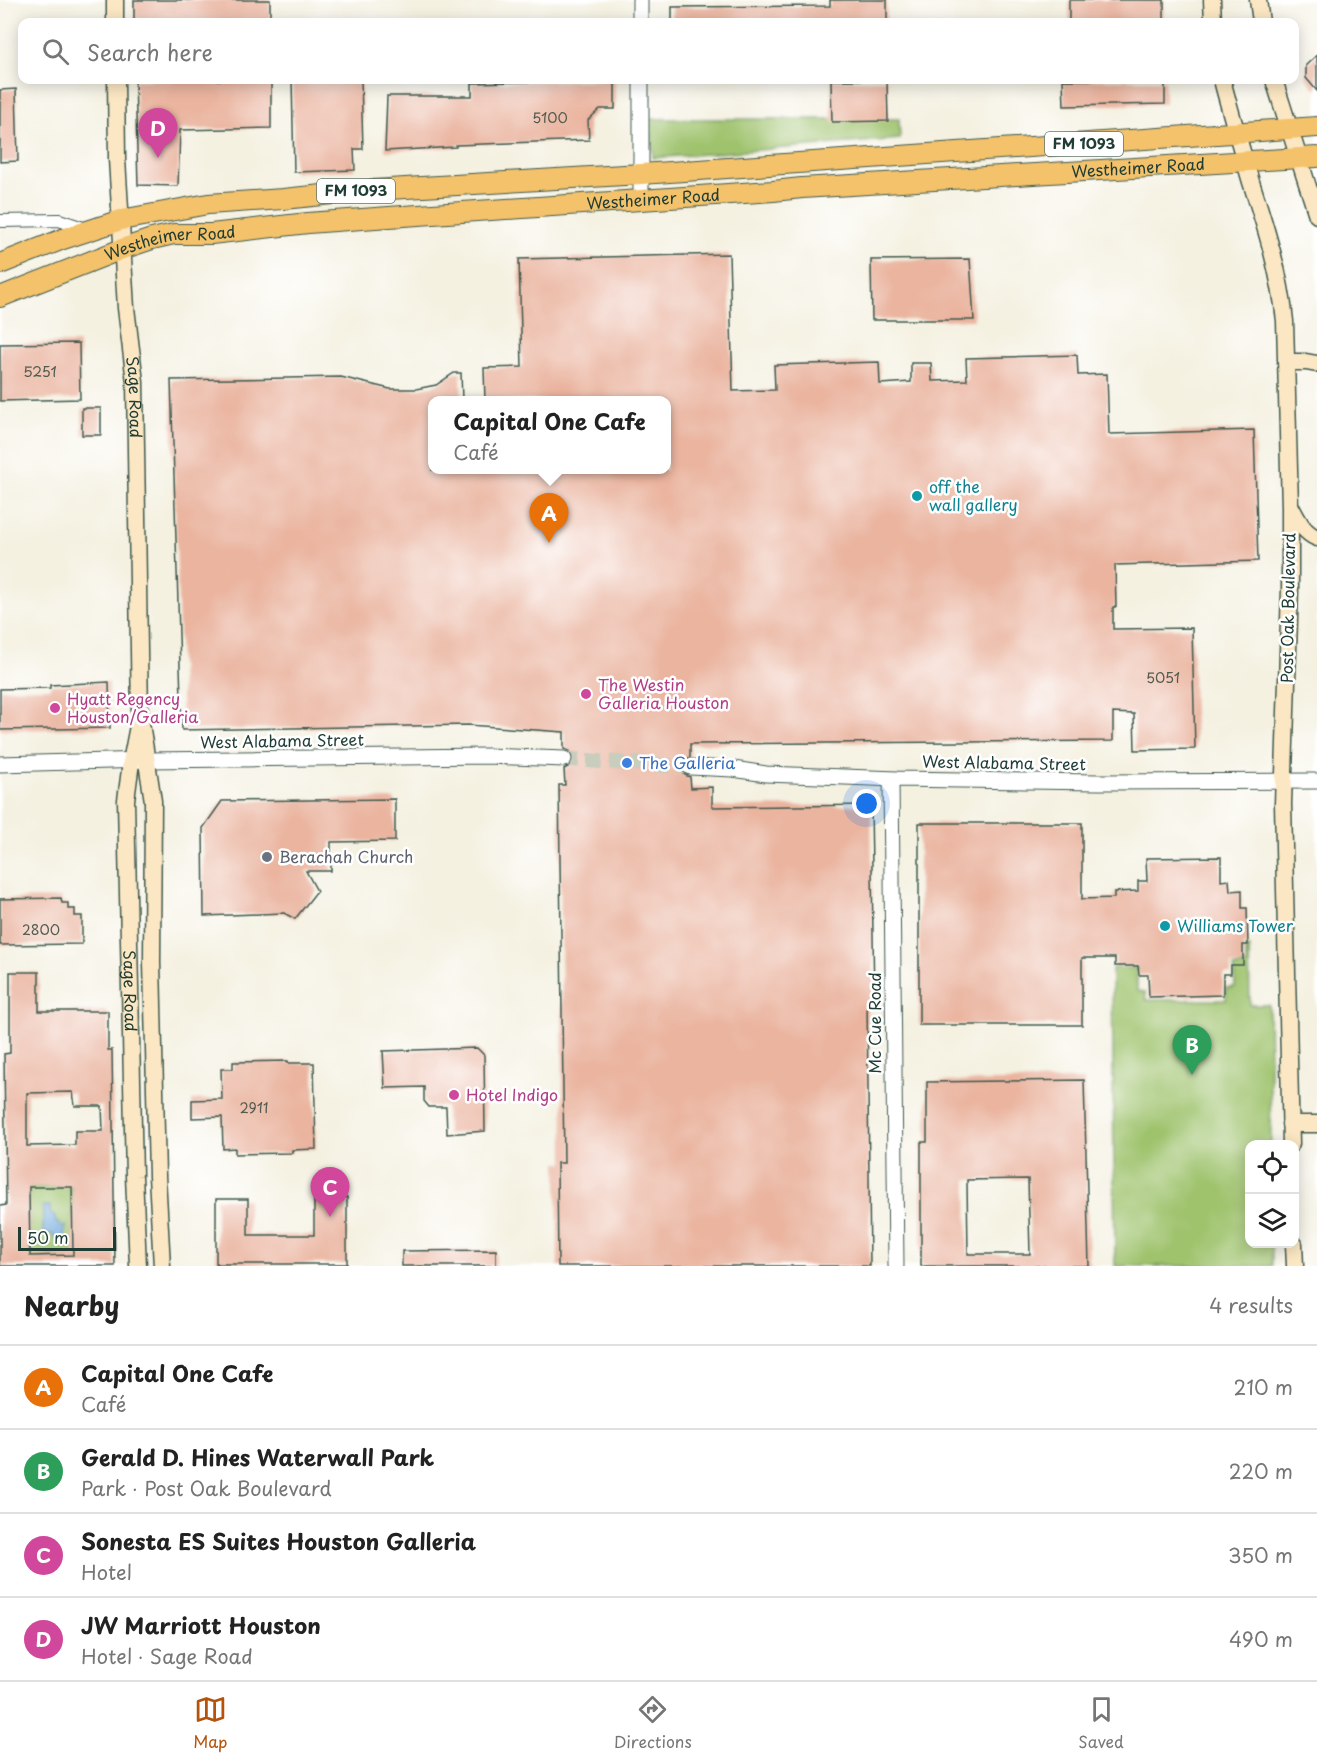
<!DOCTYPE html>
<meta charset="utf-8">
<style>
:root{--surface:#fff;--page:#f6f6f6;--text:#222;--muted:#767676;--line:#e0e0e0;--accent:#b45309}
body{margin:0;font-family:"Playpen Sans",sans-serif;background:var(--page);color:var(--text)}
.controls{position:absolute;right:18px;bottom:18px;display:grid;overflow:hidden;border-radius:12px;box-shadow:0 3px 15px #0003}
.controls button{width:54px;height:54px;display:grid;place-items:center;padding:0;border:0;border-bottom:2px solid var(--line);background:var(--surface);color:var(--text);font:30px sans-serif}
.scale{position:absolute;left:18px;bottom:15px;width:98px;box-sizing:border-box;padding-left:6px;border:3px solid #1f3d34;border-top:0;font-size:16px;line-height:21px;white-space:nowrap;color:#1f3d34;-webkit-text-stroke:4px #fff;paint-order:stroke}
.you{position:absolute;left:867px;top:804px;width:21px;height:21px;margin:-15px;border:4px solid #fff;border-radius:50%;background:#1a73e8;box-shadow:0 0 0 9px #1a73e833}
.badge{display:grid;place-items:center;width:39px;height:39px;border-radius:50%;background:var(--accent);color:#fff;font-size:20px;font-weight:700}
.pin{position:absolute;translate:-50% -50px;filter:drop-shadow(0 2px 3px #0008)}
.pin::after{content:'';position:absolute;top:32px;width:21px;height:18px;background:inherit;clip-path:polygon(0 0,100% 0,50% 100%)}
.popup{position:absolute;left:428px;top:396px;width:243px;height:78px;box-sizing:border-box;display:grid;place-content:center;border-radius:12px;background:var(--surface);filter:drop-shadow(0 2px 4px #0005);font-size:20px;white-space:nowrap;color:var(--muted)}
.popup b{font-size:22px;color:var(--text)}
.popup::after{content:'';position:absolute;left:50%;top:100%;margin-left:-12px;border:12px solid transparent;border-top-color:var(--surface)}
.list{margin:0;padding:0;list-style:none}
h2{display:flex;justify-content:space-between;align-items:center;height:78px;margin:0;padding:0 24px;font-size:26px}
h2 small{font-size:20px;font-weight:400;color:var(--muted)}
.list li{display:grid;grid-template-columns:39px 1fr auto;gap:18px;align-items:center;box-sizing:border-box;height:84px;padding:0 24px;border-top:2px solid var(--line)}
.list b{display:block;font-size:22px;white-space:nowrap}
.list p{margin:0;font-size:20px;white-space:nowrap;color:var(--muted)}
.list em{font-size:20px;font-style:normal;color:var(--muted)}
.icon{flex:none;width:33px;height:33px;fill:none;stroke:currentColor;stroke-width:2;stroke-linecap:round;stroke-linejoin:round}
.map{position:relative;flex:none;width:1317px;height:1266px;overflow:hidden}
.search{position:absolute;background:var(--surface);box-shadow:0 3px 15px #0003;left:18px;right:18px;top:18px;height:66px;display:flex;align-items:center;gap:15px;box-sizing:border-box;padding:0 21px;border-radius:12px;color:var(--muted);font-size:22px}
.sheet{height:414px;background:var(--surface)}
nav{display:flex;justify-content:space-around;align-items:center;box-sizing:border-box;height:84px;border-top:2px solid var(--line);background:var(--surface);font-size:16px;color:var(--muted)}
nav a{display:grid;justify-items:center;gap:3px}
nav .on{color:var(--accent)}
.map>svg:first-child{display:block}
</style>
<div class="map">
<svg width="1317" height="1266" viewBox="0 0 1317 1266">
<rect width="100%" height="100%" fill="#fff"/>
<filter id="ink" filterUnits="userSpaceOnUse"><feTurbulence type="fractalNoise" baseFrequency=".0167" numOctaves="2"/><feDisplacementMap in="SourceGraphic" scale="12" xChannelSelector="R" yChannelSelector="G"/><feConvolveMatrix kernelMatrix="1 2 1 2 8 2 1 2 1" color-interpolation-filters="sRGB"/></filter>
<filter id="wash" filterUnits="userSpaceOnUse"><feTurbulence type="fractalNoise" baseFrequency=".008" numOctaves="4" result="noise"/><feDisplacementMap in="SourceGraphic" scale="24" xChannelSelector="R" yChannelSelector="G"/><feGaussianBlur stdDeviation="1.35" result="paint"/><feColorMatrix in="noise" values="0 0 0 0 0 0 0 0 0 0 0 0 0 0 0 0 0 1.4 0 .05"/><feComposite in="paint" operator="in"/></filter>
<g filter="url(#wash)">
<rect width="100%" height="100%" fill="#f4f1e1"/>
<path fill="#9fc36d" stroke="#5f8050" stroke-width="1.5" d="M651,119H899L900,139L653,158Z
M1246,948H1249L1250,1005H1269L1271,1144H1250V1244H1272V1266H1115L1112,968H1137V991L1145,992L1146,1000H1226V988L1235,987L1234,967L1246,966Z
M29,1187H72L73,1262L59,1263V1255H45L30,1263Z"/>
<path fill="#6fa8de" stroke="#477289" stroke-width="1.5" d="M43,1206H50V1213L55,1217L56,1223H60V1226H65L64,1240H56L52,1234L43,1233Z"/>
<g id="blocks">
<path fill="#eab49f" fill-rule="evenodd" d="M134,0H270V22H134Z
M830,0H887V22H672V7L830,6Z
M1069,0H1164V22H1069Z
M1317,55V91L1306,78V65Z
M135,80H271V128L180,130L178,186L138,185Z
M292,80H361L363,149H354L355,170L294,172Z
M615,80V109H600L588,120L589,140L456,145V147L385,151L387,96H472V83Z
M831,80H887L888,121L832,122Z
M1063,80H1165V104L1064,106Z
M16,89L18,161L0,162V90Z
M729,254L733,391L775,390L774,365L879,362L880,384L911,382V363H931L932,381L967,380L966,358L1077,355L1078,375L1107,374L1109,434L1254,430L1258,561L1115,565L1116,607H1113V629L1192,628L1195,749L1135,750L1134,714L1113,713V741L690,744V757L682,761L680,766L681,771L685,775L690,777L691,788L712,787V807L871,805L874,1000H867L870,1266H558L557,1163H564L559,785H565L564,769L572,765L574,759L570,751L564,749V732L468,725L182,730L171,380L341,377L390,389H416L436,385L454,373H461L462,400H432V470H666V400H485L484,368L522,367L519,259Z
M970,259L974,320H872L871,260Z
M79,343L80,399L0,401V344Z
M82,408H101V435H82Z
M109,682L110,728L0,730V689L50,688V685Z
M395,799V841L331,842V871H306L317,891L295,919L284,913L204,916L203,828L222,801Z
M919,823H1082V899L1114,898V892L1138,891V881H1147L1146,858L1221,857V881L1229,880L1230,891L1242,890V908H1247L1248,945H1243V965H1231V974H1223V995L1149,997L1148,975H1139L1138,966H1115V958H1082V1025H919Z
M61,898L62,903H68V909H75V916H82V944L0,945V899Z
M10,972H39V1011H108V1050H112L115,1266H0V1206L6,1205L4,1054L10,1053ZM73,1092L75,1106H102L103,1131H75V1145L27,1146V1093ZM29,1187H72L73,1255L30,1256Z
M477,1048L484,1055L485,1131L447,1134L446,1107H429L424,1101V1087L385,1088L383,1051Z
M288,1061V1063H314L316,1149L292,1150V1153L235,1154V1148L223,1149L222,1117L192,1118V1100L222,1099L221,1069H233V1062Z
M1084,1080L1089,1266H921V1142H927V1082ZM1028,1179L1030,1254H968L967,1180Z
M314,1197H347V1264H216V1199H248V1235H314Z
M496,1250V1266H402V1251Z"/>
</g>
</g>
<g filter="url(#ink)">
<use href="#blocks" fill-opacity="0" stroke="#3f584e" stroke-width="1.5"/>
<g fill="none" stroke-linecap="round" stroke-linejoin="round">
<path stroke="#c9cdbe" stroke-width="15" stroke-dasharray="15 8" stroke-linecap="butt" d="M564,759L690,767"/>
<g stroke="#3f584e" stroke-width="14">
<path id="minor" d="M0,221L59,220L89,230"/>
</g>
<g stroke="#3f584e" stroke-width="17">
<path id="tertiary" d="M640,0V22
M641,80V201
M0,764L147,760L488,756L564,759
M690,767L733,769L766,774L897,779L1099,782L1317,781
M891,779L896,1266"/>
</g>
<g stroke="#3f584e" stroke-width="19">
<g id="secondary">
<path d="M115,0V22"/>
<path d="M1212,0L1213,22"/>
<path d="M1258,0L1261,22"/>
<path id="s1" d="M116,80L117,159L126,308L135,382L140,717L153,801L152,962L157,1176L162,1266"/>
<path d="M1222,80C1231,114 1241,148 1251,182C1266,228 1280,273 1285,321L1290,507V589L1283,804L1291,1144"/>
<path d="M1274,80L1317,215"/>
<path d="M1286,362H1306L1317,364"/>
<path d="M1291,507C1298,520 1303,532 1317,538"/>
<path id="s2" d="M138,726L131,762L126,800L134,1176L138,1266"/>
<path d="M1290,1124H1317"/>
<path d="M1294,1244L1295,1266"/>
</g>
</g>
<g stroke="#3f584e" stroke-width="22">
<g id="primary">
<path d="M0,264L63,239L121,220L208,204L283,199L372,190L641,174L1317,127"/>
<path id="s3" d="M0,297L122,249L152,239L174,234H211L308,223L389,217L773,191L802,188L1317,157"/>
</g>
</g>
<use href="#minor" stroke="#fff" stroke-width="12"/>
<use href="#tertiary" stroke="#fff" stroke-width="15"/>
<use href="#secondary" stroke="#fbe7c3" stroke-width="16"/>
<use href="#primary" stroke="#f4c26a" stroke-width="20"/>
</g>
</g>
<g fill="#0f9aa8" stroke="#fff" stroke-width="2">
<circle cx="917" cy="496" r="6"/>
<circle cx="1165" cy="926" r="6"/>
</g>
<g fill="#d1479c" stroke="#fff" stroke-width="2">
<circle cx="586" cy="694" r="6"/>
<circle cx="55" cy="708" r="6"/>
<circle cx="454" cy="1095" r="6"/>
</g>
<circle fill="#3f7fe0" stroke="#fff" stroke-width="2" cx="627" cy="763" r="6"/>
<circle fill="#6b7280" stroke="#fff" stroke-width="2" cx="267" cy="857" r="6"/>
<g text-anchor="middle" stroke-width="5" stroke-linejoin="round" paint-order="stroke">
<g font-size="14" fill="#525b4f">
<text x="550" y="123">5100</text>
<text x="40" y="377">5251</text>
<text x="1163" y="683">5051</text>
<text x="41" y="935">2800</text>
<text x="254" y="1113">2911</text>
</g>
<g fill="#fff" stroke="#627771" stroke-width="1.5">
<rect x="1045" y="132" width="78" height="24" rx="4.5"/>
<rect x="317" y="179" width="78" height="24" rx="4.5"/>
</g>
<g font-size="15" font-weight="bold" fill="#1f3d34">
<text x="1084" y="149">FM 1093</text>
<text x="356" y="196">FM 1093</text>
</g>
<g font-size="16" fill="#1f3d34" stroke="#fff">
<text dy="6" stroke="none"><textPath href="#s3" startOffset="1152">Westheimer Road</textPath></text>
<text dy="6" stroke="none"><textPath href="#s3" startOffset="666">Westheimer Road</textPath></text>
<text dy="6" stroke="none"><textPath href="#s3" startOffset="180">Westheimer Road</textPath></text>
<text dy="6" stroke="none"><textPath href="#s1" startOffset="318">Sage Road</textPath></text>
<text transform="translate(1288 608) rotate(-89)" y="6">Post Oak Boulevard</text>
<text transform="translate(282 741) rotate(-1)" y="6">West Alabama Street</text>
<text transform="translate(1004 763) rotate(1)" y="6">West Alabama Street</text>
<text dy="6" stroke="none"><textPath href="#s2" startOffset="266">Sage Road</textPath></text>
<text transform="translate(875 1023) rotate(-90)" y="6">Mc Cue Road</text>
</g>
<g font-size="16" fill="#0d838f" stroke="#fff" text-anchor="start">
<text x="929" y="493">off the<tspan x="929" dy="18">wall gallery</tspan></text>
<text x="1177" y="932">Williams Tower</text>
</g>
<g font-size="16" fill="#b23c85" stroke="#fff" text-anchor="start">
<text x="598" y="691">The Westin<tspan x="598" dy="18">Galleria Houston</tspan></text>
<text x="67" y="705">Hyatt Regency<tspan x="67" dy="18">Houston/Galleria</tspan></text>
<text x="466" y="1101">Hotel Indigo</text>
</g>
<g font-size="16" fill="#366cbe" stroke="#fff" text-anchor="start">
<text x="639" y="769">The Galleria</text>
</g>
<g font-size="16" fill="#5b616d" stroke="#fff" text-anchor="start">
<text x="279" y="863">Berachah Church</text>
</g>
</g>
</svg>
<div class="controls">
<button><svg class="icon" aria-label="locate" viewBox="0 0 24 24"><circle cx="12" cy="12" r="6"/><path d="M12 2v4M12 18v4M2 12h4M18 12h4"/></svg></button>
<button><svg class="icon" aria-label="layers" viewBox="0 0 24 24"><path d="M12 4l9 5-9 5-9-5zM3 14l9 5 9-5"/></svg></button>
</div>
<div class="scale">50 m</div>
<div class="you"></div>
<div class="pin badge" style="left:549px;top:543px;background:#e8710a">A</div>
<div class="popup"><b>Capital One Cafe</b>Café</div>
<div class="pin badge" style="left:1192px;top:1075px;background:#2e9e5b">B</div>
<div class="pin badge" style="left:330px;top:1217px;background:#d1479c">C</div>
<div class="pin badge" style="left:158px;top:158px;background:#d1479c">D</div>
<div class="search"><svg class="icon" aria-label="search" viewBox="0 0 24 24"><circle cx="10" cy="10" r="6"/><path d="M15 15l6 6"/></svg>Search here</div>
</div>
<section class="sheet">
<h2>Nearby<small>4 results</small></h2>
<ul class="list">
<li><span class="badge" style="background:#e8710a">A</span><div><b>Capital One Cafe</b><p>Café</p></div><em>210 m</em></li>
<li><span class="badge" style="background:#2e9e5b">B</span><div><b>Gerald D. Hines Waterwall Park</b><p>Park · Post Oak Boulevard</p></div><em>220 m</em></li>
<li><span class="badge" style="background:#d1479c">C</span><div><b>Sonesta ES Suites Houston Galleria</b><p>Hotel</p></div><em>350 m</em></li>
<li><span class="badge" style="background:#d1479c">D</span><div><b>JW Marriott Houston</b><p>Hotel · Sage Road</p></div><em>490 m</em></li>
</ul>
</section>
<nav>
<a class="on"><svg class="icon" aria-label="map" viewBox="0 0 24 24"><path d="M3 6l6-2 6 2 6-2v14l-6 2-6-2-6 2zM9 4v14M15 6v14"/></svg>Map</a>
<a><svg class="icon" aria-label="directions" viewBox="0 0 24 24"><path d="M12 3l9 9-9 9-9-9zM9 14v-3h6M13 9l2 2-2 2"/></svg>Directions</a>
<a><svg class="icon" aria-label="saved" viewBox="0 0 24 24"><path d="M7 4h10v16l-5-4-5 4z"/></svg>Saved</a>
</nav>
